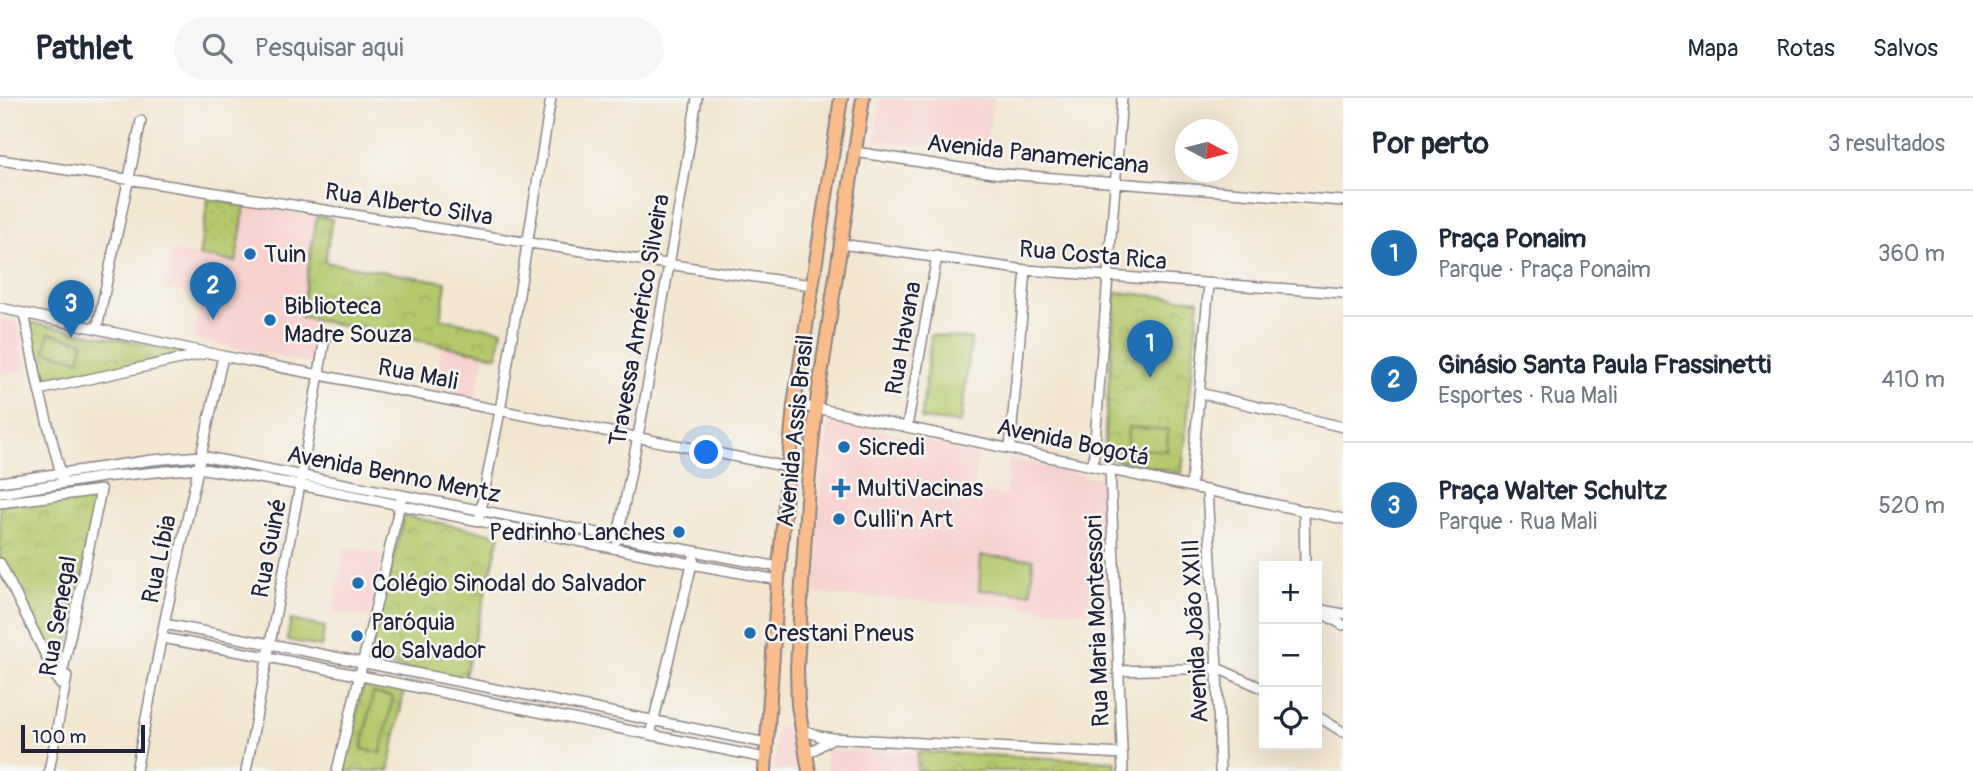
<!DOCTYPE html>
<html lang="pt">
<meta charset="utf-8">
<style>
:root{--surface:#fff;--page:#f6f6f7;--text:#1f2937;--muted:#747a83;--line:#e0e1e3;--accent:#1f6fb2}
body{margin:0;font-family:Pangolin,sans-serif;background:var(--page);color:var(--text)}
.controls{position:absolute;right:21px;bottom:21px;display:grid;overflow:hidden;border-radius:0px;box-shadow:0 7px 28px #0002}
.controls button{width:63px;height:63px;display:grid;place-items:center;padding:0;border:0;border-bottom:2px solid var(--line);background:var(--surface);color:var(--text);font:35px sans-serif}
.compass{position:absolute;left:1175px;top:21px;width:63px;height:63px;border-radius:50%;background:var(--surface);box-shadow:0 7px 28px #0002;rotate:97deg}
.scale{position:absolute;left:21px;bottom:18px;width:124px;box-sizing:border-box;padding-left:7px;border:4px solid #22223b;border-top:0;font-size:19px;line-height:24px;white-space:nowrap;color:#22223b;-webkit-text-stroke:5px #f6f6f2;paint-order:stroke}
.you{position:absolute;left:707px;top:355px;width:24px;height:24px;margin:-18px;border:5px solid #fff;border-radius:50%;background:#1a73e8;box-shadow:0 0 0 10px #1a73e833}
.badge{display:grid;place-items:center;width:46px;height:46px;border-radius:50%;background:var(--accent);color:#fff;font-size:23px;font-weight:700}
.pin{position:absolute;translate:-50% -58px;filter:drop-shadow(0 2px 4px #0008)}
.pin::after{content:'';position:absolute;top:37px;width:24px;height:21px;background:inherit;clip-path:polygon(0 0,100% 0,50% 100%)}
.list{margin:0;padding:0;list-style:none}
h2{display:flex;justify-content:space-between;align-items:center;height:91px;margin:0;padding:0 28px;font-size:30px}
h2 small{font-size:23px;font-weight:400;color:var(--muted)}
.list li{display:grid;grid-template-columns:46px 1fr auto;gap:21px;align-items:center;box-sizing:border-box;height:126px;padding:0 28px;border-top:2px solid var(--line)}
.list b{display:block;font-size:26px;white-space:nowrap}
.list p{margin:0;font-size:23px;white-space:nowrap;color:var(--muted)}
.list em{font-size:23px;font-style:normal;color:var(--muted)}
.icon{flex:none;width:38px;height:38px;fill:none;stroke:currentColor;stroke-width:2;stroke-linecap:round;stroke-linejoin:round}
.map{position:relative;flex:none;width:1343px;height:673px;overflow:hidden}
header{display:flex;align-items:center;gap:42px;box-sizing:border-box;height:98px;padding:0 35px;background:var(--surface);border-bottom:2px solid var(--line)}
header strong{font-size:33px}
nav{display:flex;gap:38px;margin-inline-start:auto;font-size:24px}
.search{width:490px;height:63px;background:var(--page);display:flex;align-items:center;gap:18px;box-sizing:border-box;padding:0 24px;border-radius:38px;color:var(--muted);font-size:26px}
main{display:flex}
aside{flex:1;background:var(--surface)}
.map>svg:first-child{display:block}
</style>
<header>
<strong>Pathlet</strong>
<div class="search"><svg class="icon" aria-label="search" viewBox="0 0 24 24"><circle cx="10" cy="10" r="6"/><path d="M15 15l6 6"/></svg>Pesquisar aqui</div>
<nav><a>Mapa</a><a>Rotas</a><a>Salvos</a></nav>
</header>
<main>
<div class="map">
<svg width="1343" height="673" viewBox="0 0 1343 673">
<defs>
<pattern id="grass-dots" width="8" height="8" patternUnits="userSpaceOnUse" patternTransform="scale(1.75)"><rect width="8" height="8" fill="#b4c76b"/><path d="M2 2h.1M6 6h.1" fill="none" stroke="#9aab5e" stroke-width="1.8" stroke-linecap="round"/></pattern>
<pattern id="park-crowns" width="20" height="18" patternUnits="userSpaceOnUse" patternTransform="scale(1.75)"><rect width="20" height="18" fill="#b4c76b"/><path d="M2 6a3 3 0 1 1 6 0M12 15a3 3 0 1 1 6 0" fill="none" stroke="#9aab5e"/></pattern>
</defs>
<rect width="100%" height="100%" fill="#f6f6f2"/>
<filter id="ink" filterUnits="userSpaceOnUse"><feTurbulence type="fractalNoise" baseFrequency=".0143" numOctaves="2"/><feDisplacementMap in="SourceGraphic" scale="14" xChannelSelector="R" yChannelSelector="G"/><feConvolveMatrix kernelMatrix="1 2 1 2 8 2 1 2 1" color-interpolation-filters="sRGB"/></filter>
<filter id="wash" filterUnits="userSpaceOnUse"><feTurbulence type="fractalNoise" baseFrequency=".00686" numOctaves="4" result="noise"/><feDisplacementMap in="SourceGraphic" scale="28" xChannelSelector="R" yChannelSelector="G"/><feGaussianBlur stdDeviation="1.57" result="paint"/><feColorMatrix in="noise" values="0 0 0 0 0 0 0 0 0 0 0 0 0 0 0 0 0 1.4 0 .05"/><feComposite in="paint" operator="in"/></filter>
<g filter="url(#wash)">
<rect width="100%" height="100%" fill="#f3e6d0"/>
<path fill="#f7d0cd" d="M881,0H994L984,55L875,42Z
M208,101L317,118L300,218L319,222L312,266L193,241L202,198L166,191L172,154L199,158Z
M0,220L17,224L27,272L0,276Z
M442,247L485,255L475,301L433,293Z
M830,322L977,354L974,394L1006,397L1009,361L1102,381L1109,515L814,496L821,370Z
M345,449L384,456L370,520L332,514Z
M795,625L804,673H773L777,629H785Z
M825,652L918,654L917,673H829Z"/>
<path fill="url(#grass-dots)" stroke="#6b7453" stroke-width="2" d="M208,101L245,107L236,164L199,158Z"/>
<path fill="url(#park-crowns)" stroke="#6b7453" stroke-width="2" d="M317,118L332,121L325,164L446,184L441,221L502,232L497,258L300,219Z
M1116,194L1199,202L1182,376L1103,359Z
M28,224L191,255L43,286Z
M101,392L60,586L0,465V405Z
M404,418L500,437L464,581L368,564Z
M363,585L404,593L389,673H344Z
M918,654L1115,663L1116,673H917Z"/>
<path fill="#b4c76b" stroke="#6b7453" stroke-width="2" d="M49,235L84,244L79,262L45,253Z
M931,237L971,241L961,325L921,321Z
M1128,329L1168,332L1167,353L1127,350Z
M981,458L1033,461L1031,495L979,492Z
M291,522L325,529L321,549L287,542Z
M373,595L393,599L381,655L362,651Z"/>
</g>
<g filter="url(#ink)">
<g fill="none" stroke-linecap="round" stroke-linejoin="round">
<g stroke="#8a8486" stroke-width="12">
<path id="minor" d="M855,54L993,75L1343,103
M0,62C271,101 541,150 812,187
M841,146L1026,172L1343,195
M0,210L223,258L788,369
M24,215L39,292L62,380
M97,230L141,23
M39,292L203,256
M1199,295L1343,329
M794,307L816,310L1343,421
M907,329L937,158
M1010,350L1026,172
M1093,368L1122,0
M1110,371L1123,673
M0,384L152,362L201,358L618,439L779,469
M1191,388L1209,186
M1207,392L1217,570L1220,673
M0,395L103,379L198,370L300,387L692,466L778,482
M0,405L101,392L60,586L0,465
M1304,413L1305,468
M480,416L500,313L551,0
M617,442C648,296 673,148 697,0
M1317,512L1343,527
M1322,512L1343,516
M164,526L270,546L766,645
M162,540L268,559L765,660
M1118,573L1217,570L1264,591
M1317,618L1343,634
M801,631L819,638L833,640L1122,656
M650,637L695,454
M806,657L831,641
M49,673L67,578
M136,673L164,526L223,258
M246,673L300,387L326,234
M337,673L401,402"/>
</g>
<g stroke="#8a8486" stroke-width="16">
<path id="major" d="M765,673L778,482L794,307L841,0
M809,673L798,607L797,570L808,386L816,310L863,0"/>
</g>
<use href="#minor" stroke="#fff" stroke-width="9"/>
<use href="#major" stroke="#f9bc8a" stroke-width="12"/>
</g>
</g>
<g fill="#1f6fb2" stroke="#f6f6f2" stroke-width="2.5">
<circle cx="250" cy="156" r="7"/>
<circle cx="270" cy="222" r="7"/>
<circle cx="844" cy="349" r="7"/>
<path d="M837.5 379.5h7v7h7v7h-7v7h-7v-7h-7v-7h7z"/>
<circle cx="839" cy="421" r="7"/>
<circle cx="679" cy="434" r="7"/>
<circle cx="358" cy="485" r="7"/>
<circle cx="750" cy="535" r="7"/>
<circle cx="357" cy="538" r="7"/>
</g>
<g text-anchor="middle" stroke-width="5" stroke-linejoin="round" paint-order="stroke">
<g font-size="24" fill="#22223b" stroke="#f6f6f2">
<text transform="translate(1038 56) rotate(6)" y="8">Avenida Panamericana</text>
<text transform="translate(409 106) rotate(9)" y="8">Rua Alberto Silva</text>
<text transform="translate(1093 157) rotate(5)" y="8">Rua Costa Rica</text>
<text transform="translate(639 222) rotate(-80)" y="8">Travessa Américo Silveira</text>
<text transform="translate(903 240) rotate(-80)" y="8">Rua Havana</text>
<text transform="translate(418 276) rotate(11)" y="8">Rua Mali</text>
<text transform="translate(795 333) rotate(-84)" y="8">Avenida Assis Brasil</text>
<text transform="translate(1073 344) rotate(12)" y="8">Avenida Bogotá</text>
<text transform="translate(394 376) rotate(11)" y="8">Avenida Benno Mentz</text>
<text transform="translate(269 450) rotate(-79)" y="8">Rua Guiné</text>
<text transform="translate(159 461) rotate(-78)" y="8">Rua Líbia</text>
<text transform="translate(58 518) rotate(-80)" y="8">Rua Senegal</text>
<text transform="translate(1097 523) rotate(-92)" y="8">Rua Maria Montessori</text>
<text transform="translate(1195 533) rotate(-93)" y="8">Avenida João XXIII</text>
</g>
<g font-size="24" fill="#22223b" stroke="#f6f6f2" text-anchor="start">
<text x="264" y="164">Tuin</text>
<text x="284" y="216">Biblioteca<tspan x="284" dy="28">Madre Souza</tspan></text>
<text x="858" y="357">Sicredi</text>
<text x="857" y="398">MultiVacinas</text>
<text x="853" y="429">Culli'n Art</text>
<text x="665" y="442" text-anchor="end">Pedrinho Lanches</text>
<text x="372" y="493">Colégio Sinodal do Salvador</text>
<text x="371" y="532">Paróquia<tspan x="371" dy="28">do Salvador</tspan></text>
<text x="764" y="543">Crestani Pneus</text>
</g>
</g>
</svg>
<div class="controls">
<button>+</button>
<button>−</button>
<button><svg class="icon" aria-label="locate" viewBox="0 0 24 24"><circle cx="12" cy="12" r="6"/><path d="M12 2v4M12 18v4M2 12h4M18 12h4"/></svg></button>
</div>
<svg class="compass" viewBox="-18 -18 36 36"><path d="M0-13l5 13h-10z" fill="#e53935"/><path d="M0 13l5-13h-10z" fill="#747a83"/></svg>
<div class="scale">100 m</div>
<div class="you"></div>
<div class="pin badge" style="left:1150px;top:280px">1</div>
<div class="pin badge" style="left:213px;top:222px">2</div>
<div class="pin badge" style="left:71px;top:240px">3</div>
</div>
<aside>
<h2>Por perto<small>3 resultados</small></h2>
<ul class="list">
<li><span class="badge">1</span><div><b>Praça Ponaim</b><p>Parque · Praça Ponaim</p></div><em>360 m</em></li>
<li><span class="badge">2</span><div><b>Ginásio Santa Paula Frassinetti</b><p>Esportes · Rua Mali</p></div><em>410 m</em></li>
<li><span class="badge">3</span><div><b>Praça Walter Schultz</b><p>Parque · Rua Mali</p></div><em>520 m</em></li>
</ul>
</aside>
</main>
